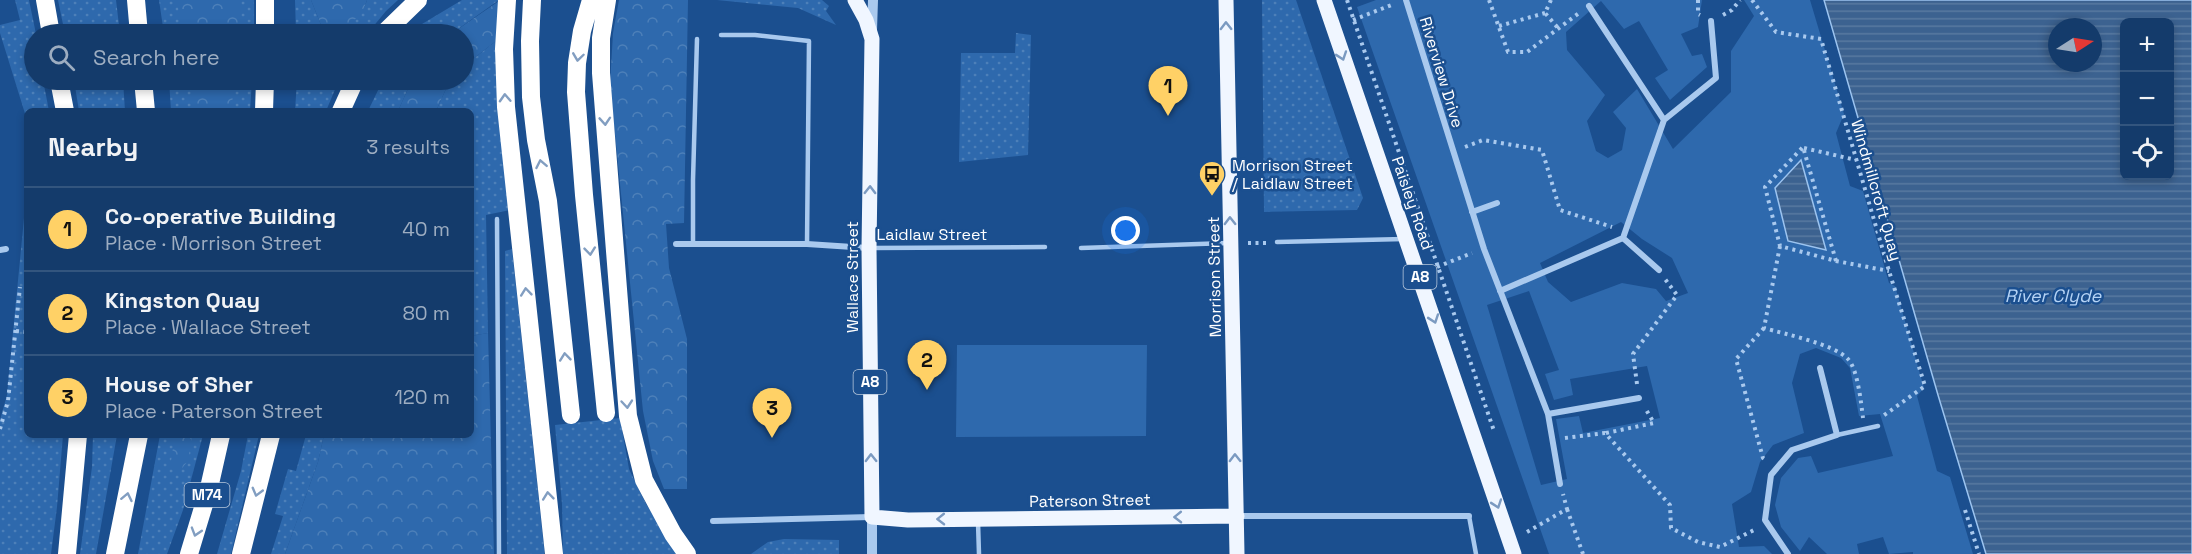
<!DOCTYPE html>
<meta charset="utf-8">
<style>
:root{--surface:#143b6b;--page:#214673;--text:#f1f3f6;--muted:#9dadc1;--line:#33557e;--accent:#ffd166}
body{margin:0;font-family:"Space Grotesk",sans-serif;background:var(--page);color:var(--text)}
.controls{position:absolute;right:18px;top:18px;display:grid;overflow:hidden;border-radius:9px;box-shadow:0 3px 9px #0003}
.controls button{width:54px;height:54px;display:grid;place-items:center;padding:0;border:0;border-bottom:2px solid var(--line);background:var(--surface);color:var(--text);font:30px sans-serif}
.compass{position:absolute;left:2048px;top:18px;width:54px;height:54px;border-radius:50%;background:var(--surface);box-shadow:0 3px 9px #0003;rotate:78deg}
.you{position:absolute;left:1126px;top:231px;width:21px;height:21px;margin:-15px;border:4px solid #fff;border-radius:50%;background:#1a73e8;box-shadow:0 0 0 9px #1a73e833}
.badge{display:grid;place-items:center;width:39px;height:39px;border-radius:50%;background:var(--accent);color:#111;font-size:20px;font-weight:700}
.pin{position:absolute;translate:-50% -50px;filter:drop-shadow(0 2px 3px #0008)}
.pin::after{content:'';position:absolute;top:32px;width:21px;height:18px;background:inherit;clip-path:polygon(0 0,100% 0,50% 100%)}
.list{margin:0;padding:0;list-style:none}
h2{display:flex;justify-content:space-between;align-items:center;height:78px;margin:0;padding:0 24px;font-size:26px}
h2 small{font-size:20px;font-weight:400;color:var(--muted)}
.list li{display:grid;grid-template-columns:39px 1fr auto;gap:18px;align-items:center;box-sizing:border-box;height:84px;padding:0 24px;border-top:2px solid var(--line)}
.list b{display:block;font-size:22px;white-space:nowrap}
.list p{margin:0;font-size:20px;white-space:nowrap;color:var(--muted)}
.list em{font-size:20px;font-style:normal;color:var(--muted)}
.icon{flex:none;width:33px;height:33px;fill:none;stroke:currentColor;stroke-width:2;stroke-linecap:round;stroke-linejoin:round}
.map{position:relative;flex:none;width:2192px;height:554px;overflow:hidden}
.search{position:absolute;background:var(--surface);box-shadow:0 3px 9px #0003;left:24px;top:24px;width:450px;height:66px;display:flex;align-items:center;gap:15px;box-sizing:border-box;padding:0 21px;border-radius:33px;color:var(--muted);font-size:22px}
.panel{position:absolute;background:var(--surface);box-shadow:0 3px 9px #0003;left:24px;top:108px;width:450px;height:330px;border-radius:9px}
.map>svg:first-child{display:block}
</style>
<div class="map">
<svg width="2192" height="554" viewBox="0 0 2192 554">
<defs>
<pattern id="grass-dots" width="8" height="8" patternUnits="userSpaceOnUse" patternTransform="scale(1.5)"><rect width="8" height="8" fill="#2e69ad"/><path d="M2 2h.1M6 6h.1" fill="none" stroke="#4d80b9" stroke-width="1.8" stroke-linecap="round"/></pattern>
<pattern id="forest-crowns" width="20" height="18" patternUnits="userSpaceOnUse" patternTransform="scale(1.5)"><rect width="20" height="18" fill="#2e69ad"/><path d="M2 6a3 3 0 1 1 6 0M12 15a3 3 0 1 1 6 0" fill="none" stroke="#4d80b9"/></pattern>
<pattern id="water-rules" width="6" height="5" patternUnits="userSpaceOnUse" patternTransform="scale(1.5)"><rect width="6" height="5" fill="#3c6290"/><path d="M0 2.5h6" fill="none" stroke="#597aa1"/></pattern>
</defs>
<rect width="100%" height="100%" fill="#1b4f8f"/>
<path fill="url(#grass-dots)" d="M15,0H29L36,34L34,80H43L49,111H27V120L0,33V25L20,20Z
M58,0H116L120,34H65Z
M159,0H254V34H164Z
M295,0H311L321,25L365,6L367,0H398L386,11L367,34H296Z
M462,0H499L451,34H414L422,24Z
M717,0H822L829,6L826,11L836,25L798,8Z
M1262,0H1296L1363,198L1357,210L1264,212Z
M1016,33L1031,35L1028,155L959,162L961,53H1015Z
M496,41L510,210L486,215L488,333L471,336V111H436L450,80H464V66Z
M74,80H123L125,111H79Z
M169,80H252L250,111H171Z
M297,80H339L326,111H295Z
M383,80H412L398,111H368Z
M24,218H27V435H63L57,507L51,554H0V420L7,395Z
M512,249L544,548V554H507L505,251Z
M620,418L629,469L645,502L677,554H563L562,504L555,425Z
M93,435H117L96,554H80L92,467Z
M160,435H203L183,510L167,554H138Z
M248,435H259L231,554H217L241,471Z
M306,435H324L318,462L285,554H271L283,516L275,514L288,469L296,471Z
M784,539L839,540V554H751L768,542Z"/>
<path fill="url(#forest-crowns)" d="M177,0H240V34H182Z
M311,0H367C363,15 350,25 337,32L321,25Z
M619,0H688L684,223L666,224L669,268L687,339V489H664L653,461L643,411L610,85L613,33Z
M499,1L496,41L464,66V34H451Z
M190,80H234L231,111H192Z
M412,80H450L436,111H398Z
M488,333L494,554H285L318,462L324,435H471V336Z
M175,435H192L188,461L178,473L171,461Z"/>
<path fill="#2e69ad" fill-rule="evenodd" d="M1376,0H1702L1698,27L1681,34L1692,56L1702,54L1707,67L1670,100L1655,78L1668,70L1639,21L1624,29L1601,1L1566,32L1567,50L1605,95L1587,121L1596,151L1608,158L1622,150L1626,128L1613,112L1637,89L1673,149L1731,92V51L1754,16L1744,0H1810L1844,114L1836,133L1850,186L1863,191L1889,283L1895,286L1924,388L1917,396L1937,471L1950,477L1973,554H1913V552L1889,554L1883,537L1857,544L1859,554H1827L1809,537L1800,551L1781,527L1775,505L1781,478L1798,458L1811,456L1818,473L1893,456L1880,414L1859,416L1850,368L1841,358L1816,348L1800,354L1792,383L1804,433L1773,445L1760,462L1751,492L1732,504L1739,547L1764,546L1772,554H1549L1357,7ZM1621,222L1642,239L1672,258L1688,293L1666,301L1656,289L1622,283L1571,302L1548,282L1540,263ZM1529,291L1559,370L1545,374L1554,400L1573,395L1570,379L1647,366L1660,418L1583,433L1579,416L1556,419L1567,479L1541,485L1487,305Z
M957,345H1147L1146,436L956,437Z"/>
<path fill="url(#water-rules)" stroke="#9cc4f0" stroke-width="1.5" fill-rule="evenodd" d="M1824,0H2192V554H1986L1938,395ZM2124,22H2170V176H2124ZM2057,27H2093V63H2057Z
M1801,160L1826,250L1788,241L1775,188Z"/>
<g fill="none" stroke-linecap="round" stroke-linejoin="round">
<path stroke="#a9c9ee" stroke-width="4" stroke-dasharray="3 4.5" stroke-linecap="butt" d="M1347,0L1494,431
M1489,0L1508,52H1527L1579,13
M1551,0L1545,13L1558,28
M1698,0V14L1700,15
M1752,0L1776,32L1821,39L1889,271L1925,386L1883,416
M1723,15L1732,10L1740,0
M1353,20L1394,4
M1499,26L1545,13
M1465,147L1483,140L1542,150L1560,210L1612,227
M1804,148L1856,160
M1248,243H1267
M1780,246L1764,328C1784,334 1834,344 1848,359C1858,370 1861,403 1863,418
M1836,261L1803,147L1765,187L1780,246L1836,261L1889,271
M1437,267L1472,253
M1764,328L1736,359L1763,458L1767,461
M16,331L27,332
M1637,384L1633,354L1677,295L1665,279
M0,429L8,401L20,287
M1606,433L1654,423L1645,408
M1565,438L1605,433L1670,505L1671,528L1698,542L1720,547L1756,529
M1567,509L1583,554
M1965,510L1979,554
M1527,532L1567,509L1563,494"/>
<path stroke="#a9c9ee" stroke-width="4.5" d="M721,35H755L809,41L807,244
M497,219L499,554
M1277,242L1404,239
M693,244V180L697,39
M871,248L1045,247
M1081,248L1228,243
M1837,435L1878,426
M1469,516L1476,554
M978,522L979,554"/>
<path stroke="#a9c9ee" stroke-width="6" d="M1406,0L1484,249L1548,414L1560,484
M1589,6L1664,120
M1472,212L1497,203
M1623,238L1659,270
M676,244H807L868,248
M0,250L6,249
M1500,291L1623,238L1664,120L1716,78L1711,21
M1548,414L1639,398
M1238,516H1469
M713,521L871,517
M1788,554L1765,520L1771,475L1792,450L1837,435L1820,368"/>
<path stroke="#a9c9ee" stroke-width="10" d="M872,30L873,0
M872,517V554"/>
<path stroke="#f0f6ff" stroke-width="15" d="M855,0L866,20L872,39L869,248L872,517L908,520L1237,516
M1226,0L1237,554
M1324,0L1514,554"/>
<path stroke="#fff" stroke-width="18" d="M45,0L51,34
M136,0L139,34
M265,0V34
M507,0L504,49L506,107L554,554
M532,0L530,41L531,97L536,140L548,201L571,415
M591,0L582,31L577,63L576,92L584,195L606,413
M607,0L601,38V73L628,416L644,480L673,534L687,554
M383,34L418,0
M59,80L65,111
M143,80L146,111
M264,111L265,80
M341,111L355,80
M67,554L78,435
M115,554L139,435
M189,554L209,488L221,435
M241,554L271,435"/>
</g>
<defs><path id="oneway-chevron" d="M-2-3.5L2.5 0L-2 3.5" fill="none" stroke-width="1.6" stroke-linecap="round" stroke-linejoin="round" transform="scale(1.5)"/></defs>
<g stroke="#7b9ac1">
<use href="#oneway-chevron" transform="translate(1226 26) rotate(-91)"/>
<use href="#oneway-chevron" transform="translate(1342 56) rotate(71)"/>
<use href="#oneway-chevron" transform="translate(870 190) rotate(-89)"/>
<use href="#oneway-chevron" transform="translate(1230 221) rotate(-91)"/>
<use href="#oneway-chevron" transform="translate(1434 319) rotate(71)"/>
<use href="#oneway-chevron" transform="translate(871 458) rotate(-91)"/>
<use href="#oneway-chevron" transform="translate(1235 458) rotate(-91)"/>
<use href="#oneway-chevron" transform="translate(1497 504) rotate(71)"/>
<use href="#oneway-chevron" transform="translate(1178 517) rotate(179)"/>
<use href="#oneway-chevron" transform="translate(941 519) rotate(179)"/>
</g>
<g stroke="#829ec1">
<use href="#oneway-chevron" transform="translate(578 57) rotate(98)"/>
<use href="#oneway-chevron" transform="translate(505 98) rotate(-93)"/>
<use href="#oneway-chevron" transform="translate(605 121) rotate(86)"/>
<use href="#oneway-chevron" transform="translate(541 164) rotate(-101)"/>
<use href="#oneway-chevron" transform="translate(590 251) rotate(84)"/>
<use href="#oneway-chevron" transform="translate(526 292) rotate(-96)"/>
<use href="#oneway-chevron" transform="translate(565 357) rotate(-96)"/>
<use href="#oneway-chevron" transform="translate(627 404) rotate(85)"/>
<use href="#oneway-chevron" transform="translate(257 492) rotate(105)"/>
<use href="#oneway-chevron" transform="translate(548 496) rotate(-96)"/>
<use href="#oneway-chevron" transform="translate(127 497) rotate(-78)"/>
<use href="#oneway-chevron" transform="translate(196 532) rotate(107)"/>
</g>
<defs>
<g id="bus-pin" transform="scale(1.35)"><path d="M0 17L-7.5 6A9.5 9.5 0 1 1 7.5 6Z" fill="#ffd166" stroke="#1b4f8f"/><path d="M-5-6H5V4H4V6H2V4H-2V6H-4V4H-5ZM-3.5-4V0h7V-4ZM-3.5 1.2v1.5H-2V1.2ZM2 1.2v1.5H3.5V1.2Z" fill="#111"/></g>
</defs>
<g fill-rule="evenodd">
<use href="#bus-pin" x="1212" y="174"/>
</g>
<g text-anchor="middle" stroke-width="5" stroke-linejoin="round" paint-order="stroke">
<g fill="#1b4f8f" stroke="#bbcadd" stroke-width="1.5">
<rect x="1403.5" y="265" width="33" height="24" rx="4.5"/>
<rect x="853.5" y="370" width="33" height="24" rx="4.5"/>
<rect x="184.5" y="483" width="45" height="24" rx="4.5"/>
</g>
<g font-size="15" font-weight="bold" fill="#fff">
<text x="1420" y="282">A8</text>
<text x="870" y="387">A8</text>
<text x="207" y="500">M74</text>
</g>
<g font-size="16" fill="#fff" stroke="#1b4f8f">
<text transform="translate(1442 72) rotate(73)" y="6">Riverview Drive</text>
<text transform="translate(1877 190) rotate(74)" y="6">Windmillcroft Quay</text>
<text transform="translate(1413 203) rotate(71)" y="6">Paisley Road</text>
<text x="932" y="240">Laidlaw Street</text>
<text transform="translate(852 277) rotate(-90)" y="6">Wallace Street</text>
<text transform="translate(1214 277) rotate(-91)" y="6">Morrison Street</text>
<text transform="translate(1090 500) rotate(-1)" y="6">Paterson Street</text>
</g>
<g font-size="16" fill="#fff" stroke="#1b4f8f" text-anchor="start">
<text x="1232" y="171">Morrison Street<tspan x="1232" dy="18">/ Laidlaw Street</tspan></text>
</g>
<g font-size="18" font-style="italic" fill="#b5d3f5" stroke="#1b4f8f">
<text x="2053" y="302">River Clyde</text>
</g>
</g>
</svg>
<div class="controls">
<button>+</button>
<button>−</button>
<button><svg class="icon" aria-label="locate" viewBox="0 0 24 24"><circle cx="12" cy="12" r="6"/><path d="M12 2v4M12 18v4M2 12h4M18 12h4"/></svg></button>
</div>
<svg class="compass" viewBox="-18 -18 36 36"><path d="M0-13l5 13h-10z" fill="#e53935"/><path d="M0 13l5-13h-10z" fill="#9dadc1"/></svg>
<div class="you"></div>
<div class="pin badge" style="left:1168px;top:116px">1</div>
<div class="pin badge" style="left:927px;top:390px">2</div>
<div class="pin badge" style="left:772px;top:438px">3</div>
<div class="search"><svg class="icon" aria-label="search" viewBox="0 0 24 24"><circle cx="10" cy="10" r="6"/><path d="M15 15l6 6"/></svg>Search here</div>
<section class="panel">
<h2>Nearby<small>3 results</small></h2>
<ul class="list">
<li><span class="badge">1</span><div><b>Co-operative Building</b><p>Place · Morrison Street</p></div><em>40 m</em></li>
<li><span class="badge">2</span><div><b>Kingston Quay</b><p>Place · Wallace Street</p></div><em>80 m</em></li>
<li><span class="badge">3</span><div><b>House of Sher</b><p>Place · Paterson Street</p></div><em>120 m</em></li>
</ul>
</section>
</div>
